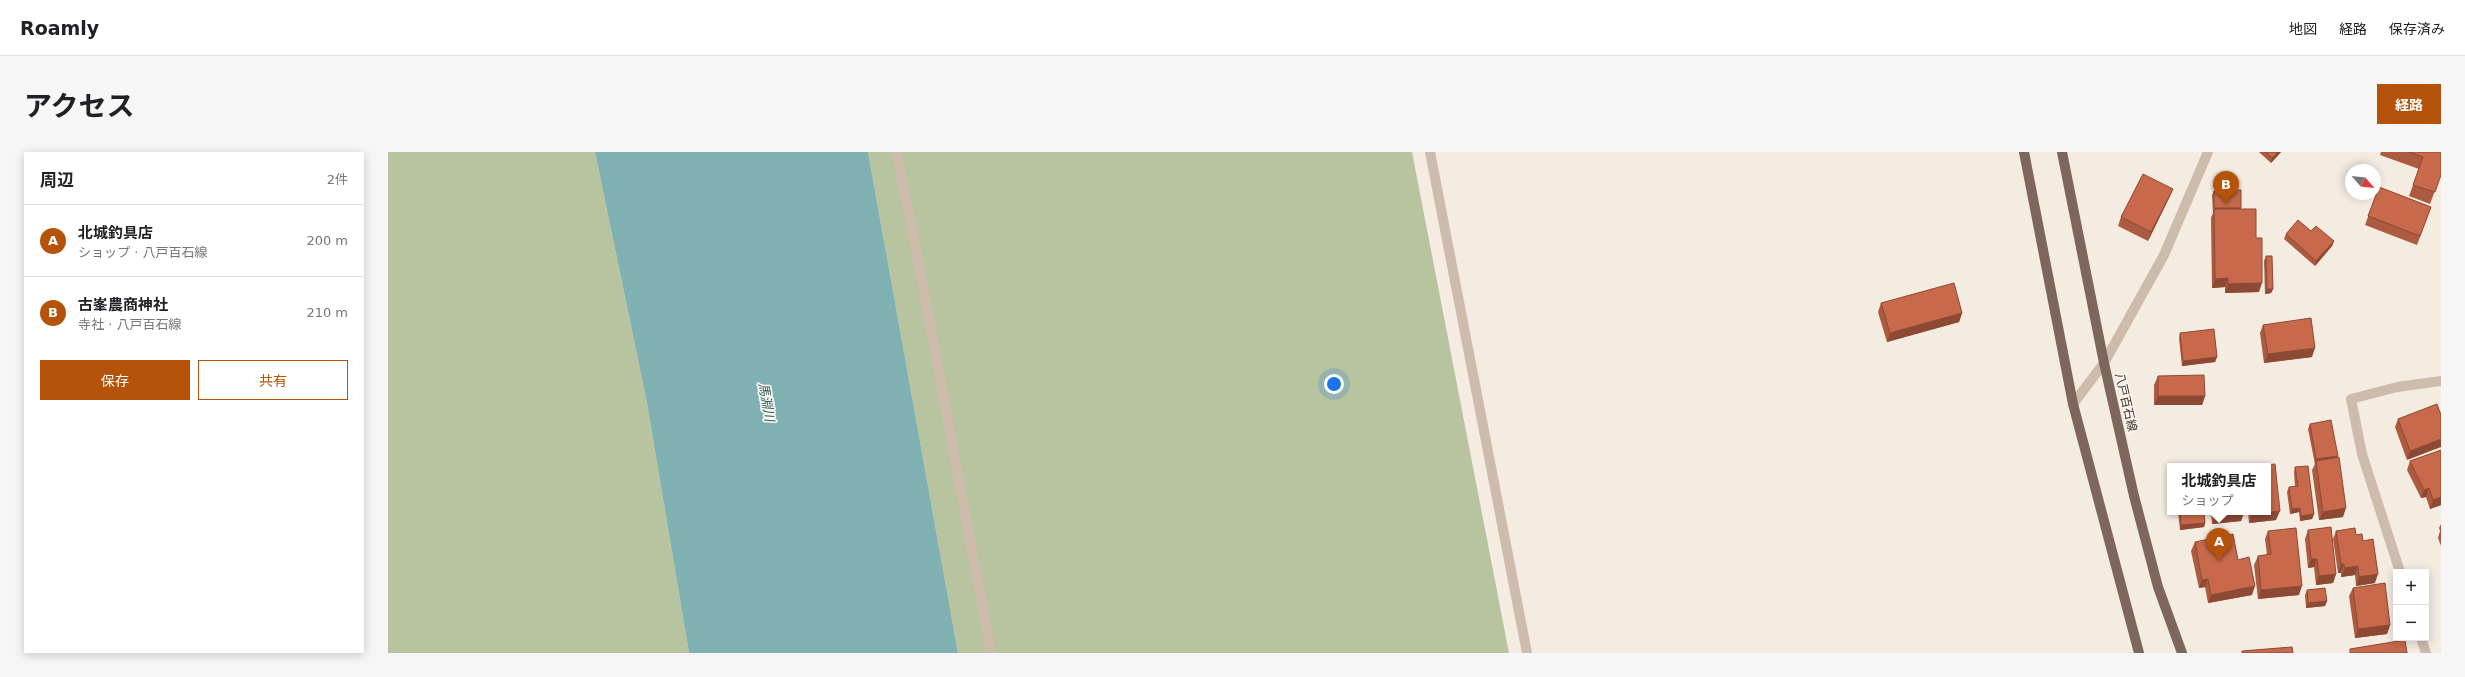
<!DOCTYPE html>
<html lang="ja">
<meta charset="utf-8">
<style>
:root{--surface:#fff;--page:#f6f6f6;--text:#202124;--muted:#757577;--line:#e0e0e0;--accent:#b45309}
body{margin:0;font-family:"DejaVu Sans","Noto Sans JP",sans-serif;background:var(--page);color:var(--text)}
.controls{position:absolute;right:12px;bottom:12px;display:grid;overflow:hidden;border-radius:0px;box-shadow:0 2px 10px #0003}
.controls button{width:36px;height:36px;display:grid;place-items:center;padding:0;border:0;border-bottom:1px solid var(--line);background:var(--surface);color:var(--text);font:20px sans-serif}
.compass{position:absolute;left:1957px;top:12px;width:36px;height:36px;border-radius:50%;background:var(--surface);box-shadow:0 2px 10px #0003;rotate:118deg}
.you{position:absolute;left:946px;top:232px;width:14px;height:14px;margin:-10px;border:3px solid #fff;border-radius:50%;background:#1a73e8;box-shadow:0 0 0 6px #1a73e833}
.badge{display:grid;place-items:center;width:26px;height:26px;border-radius:50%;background:var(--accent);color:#fff;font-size:13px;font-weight:700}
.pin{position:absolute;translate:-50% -33px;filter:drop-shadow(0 1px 2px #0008)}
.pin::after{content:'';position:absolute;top:21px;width:14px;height:12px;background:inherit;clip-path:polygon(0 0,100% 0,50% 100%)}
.popup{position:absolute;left:1779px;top:311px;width:104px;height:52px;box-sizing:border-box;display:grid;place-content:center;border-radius:0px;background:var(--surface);filter:drop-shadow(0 1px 3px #0005);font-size:13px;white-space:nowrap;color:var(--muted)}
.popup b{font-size:15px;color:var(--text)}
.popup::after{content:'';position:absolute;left:50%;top:100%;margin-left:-8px;border:8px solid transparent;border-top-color:var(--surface)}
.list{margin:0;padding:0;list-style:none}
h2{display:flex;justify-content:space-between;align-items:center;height:52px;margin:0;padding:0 16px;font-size:17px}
h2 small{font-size:13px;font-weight:400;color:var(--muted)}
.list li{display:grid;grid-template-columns:26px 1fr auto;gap:12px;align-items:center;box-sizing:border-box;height:72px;padding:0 16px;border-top:1px solid var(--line)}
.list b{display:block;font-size:15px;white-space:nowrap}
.list p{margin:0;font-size:13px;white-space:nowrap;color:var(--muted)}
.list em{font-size:13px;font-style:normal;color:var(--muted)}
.actions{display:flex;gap:8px;padding:12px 16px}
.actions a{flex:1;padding:9px 0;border:1px solid var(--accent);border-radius:0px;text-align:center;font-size:14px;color:var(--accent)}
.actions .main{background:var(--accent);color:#fff}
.map{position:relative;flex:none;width:2053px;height:501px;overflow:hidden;border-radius:0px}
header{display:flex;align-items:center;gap:24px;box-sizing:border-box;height:56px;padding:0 20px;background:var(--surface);border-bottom:1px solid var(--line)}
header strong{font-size:19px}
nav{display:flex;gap:22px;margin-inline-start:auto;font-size:14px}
.intro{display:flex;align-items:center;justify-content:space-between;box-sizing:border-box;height:96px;padding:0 24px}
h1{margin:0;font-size:28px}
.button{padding:10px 18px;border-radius:0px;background:var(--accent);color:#fff;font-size:14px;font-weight:700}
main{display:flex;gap:24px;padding:0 24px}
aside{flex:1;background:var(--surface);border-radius:0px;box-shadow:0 2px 10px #0003}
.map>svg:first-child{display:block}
</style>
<header>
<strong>Roamly</strong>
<nav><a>地図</a><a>経路</a><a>保存済み</a></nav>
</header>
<div class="intro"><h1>アクセス</h1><a class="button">経路</a></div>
<main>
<aside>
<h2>周辺<small>2件</small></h2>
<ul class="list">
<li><span class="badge">A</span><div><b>北城釣具店</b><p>ショップ · 八戸百石線</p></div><em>200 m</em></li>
<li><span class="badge">B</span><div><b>古峯農商神社</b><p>寺社 · 八戸百石線</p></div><em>210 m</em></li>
</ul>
<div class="actions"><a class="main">保存</a><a>共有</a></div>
</aside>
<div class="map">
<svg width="2053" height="501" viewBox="0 0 2053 501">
<rect width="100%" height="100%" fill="#f4ebe1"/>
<path fill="#b8c4a0" d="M0,0H207L259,251L301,501H0Z
M480,0H1024L1121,501H570Z"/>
<path fill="#7fb0b2" d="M207,0H480L570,501H301L259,251Z"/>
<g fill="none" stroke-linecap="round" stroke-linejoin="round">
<path stroke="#cdbbac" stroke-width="10" d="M508,0L524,75L603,501
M1042,0L1139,501
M1685,252L1716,211L1776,103L1820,0
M2012,420L1974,302L1963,247L2009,235L2053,229
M2033,486L2038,501"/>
<path stroke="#7d675c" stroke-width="10" d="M1636,0L1685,252L1751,501
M1674,0L1716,211L1746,344L1770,435L1794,501"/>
</g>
<path fill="#ac5a40" d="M1871,0H1893L1883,11Z
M1993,0H2053V25H2052L2042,52L2021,44L2031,17L1992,3Z
M1991,35L2043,55L2029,93L1977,73Z
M1785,37L1781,46L1760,89L1730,74L1733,65Z
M1826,39L1853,56V57L1868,86L1871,140L1837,141V135L1824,136L1823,66L1825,61L1824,43Z
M1923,79L1946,89L1944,94L1927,114L1896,87L1898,82Z
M1878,104L1885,137L1883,141L1877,142L1876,109Z
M1493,151L1574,161L1571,170L1499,190L1490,160Z
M1875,173L1924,205L1876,211L1872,181Z
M1792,181L1829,205L1827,210L1794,214L1791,186Z
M1770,224L1817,244L1814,253H1766V233Z
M2049,252L2019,308L2007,275L2010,267Z
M1922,272L1950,304L1949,306L1955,365L1931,368L1924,318L1927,312L1920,277Z
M2022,309L2053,353L2042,357L2038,345L2033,346L2019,318Z
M1907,315L1926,362L1924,367L1912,369L1911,360L1902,362L1899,340L1901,335H1907L1906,320Z
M1790,360H1816L1817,371L1816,375L1792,378Z
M1823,360H1856L1853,369L1824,372Z
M1860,360H1880L1888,368L1861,371Z
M2053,372V394L2050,386L2052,379L2051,376Z
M1920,378L1948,422L1945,431L1928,433L1926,415L1920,416L1917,387Z
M1880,379L1911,443L1870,447L1866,413L1870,404L1879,403L1877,387Z
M1948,379L1968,383L1975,389L1987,431L1968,434L1967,423L1953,425V421H1950L1945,387Z
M1807,390L1850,408L1864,443L1820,451L1817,435L1811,436L1803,399Z
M1965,436L2002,473L1999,482L1967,486L1961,444Z
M1919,438L1939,449L1937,454L1918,456L1917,443Z"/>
<path fill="#8c4a34" d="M1890,0H1893L1883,11L1884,6Z
M1785,37L1781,46L1760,89L1763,80Z
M1826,56H1853L1852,61L1826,57L1824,61Z
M1946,89L1944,94L1927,114L1928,109Z
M1840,126L1837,135L1824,136L1827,127Z
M1874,131L1871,140L1837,141L1840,132Z
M1879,137H1885L1883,141L1877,142Z
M1574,161L1571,170L1499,190L1502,181Z
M1927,196L1924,205L1876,211L1880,202Z
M1829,205L1827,210L1794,214L1795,209Z
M1770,244H1817L1814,253H1766Z
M2053,287V295L2019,308L2022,299Z
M1950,304L1948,308L1928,309L1926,312L1928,307Z
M2041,336L2038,345L2033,346L2036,338Z
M2053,345V353L2042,357L2045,348Z
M1912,356L1911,360L1902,362L1904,357Z
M1958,356L1955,365L1931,368L1935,360Z
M1892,359L1888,368L1861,371L1864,362Z
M1856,360L1853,369L1824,372L1827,363Z
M1926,362L1924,367L1912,369L1913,364Z
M1817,371L1816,375L1792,378L1793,373Z
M1923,407H1929L1926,415L1920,416Z
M1953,412H1956L1953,421H1950Z
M1970,414L1967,423L1953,425L1957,416Z
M1948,422L1945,431L1928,433L1931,424Z
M1990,422L1987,431L1968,434L1971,425Z
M1820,427L1817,435L1811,436L1814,428Z
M1867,434L1864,443L1820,451L1823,443Z
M1914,434L1911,443L1870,447L1873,438Z
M1939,449L1937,454L1918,456L1920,451Z
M2002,473L1999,482L1967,486L1970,477Z"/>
<path fill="#c8694b" stroke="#8c4a34" d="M1878,0H1890L1884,6Z
M2021,0H2053V23L2047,40L2025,33L2035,5Z
M1755,22L1785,37L1763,80L1733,65Z
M1991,35L2043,55L2032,84L1980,64Z
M1853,38V56H1826V39Z
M1826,57H1868V86H1874V131L1840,132V126L1827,127Z
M1910,68L1923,79L1928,74L1946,89L1928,109L1898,82Z
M1878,104H1884L1885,137H1879Z
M1566,131L1574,161L1502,181L1493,151Z
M1923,166L1927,196L1880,202L1875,173Z
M1826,177L1829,205L1795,209L1792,181Z
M1816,223L1817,244H1770V224Z
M2049,252L2053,263V287L2022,299L2010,267Z
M1943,268L1950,304L1928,307L1922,272Z
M2053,298V345L2045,348L2041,336L2036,338L2022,309Z
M1951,305L1958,356L1935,360L1928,309Z
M1887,312L1892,359L1864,362V360H1880V314H1871Z
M1920,314L1926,362L1913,364L1912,356L1904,357L1901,335L1910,334L1907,315Z
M1792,360H1816L1817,371L1793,373Z
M1827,360H1855L1827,363Z
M1943,375L1948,422L1931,424L1929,407H1923L1920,378Z
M1908,376L1914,434L1873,438L1870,404L1883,402L1880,379Z
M1967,376L1968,383L1974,382L1975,389L1985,387L1990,422L1971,425L1970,414L1957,416L1956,412H1953L1948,379Z
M1845,382L1850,408L1861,405L1867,434L1823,443L1820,427L1814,428L1807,390Z
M1997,431L2002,473L1970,477L1965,436Z
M1937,436L1939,449L1920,451L1919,438Z
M2017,488L2019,501H1962V497Z
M1904,495L1905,501H1854V499Z"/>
<g text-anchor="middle" stroke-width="3.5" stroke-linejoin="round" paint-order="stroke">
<g font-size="12" fill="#3b302b" stroke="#fbf5ee">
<text transform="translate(1738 250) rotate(77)" y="4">八戸百石線</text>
</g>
<g font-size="13" font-style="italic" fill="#1f5a5e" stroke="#fbf5ee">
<text transform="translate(379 250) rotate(80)" y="5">馬淵川</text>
</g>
</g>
</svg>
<div class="controls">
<button>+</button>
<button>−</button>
</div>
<svg class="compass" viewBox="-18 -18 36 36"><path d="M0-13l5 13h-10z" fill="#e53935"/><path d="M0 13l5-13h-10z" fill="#757577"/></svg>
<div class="you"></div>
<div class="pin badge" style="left:1831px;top:409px">A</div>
<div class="popup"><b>北城釣具店</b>ショップ</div>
<div class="pin badge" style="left:1838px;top:52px">B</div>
</div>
</main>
